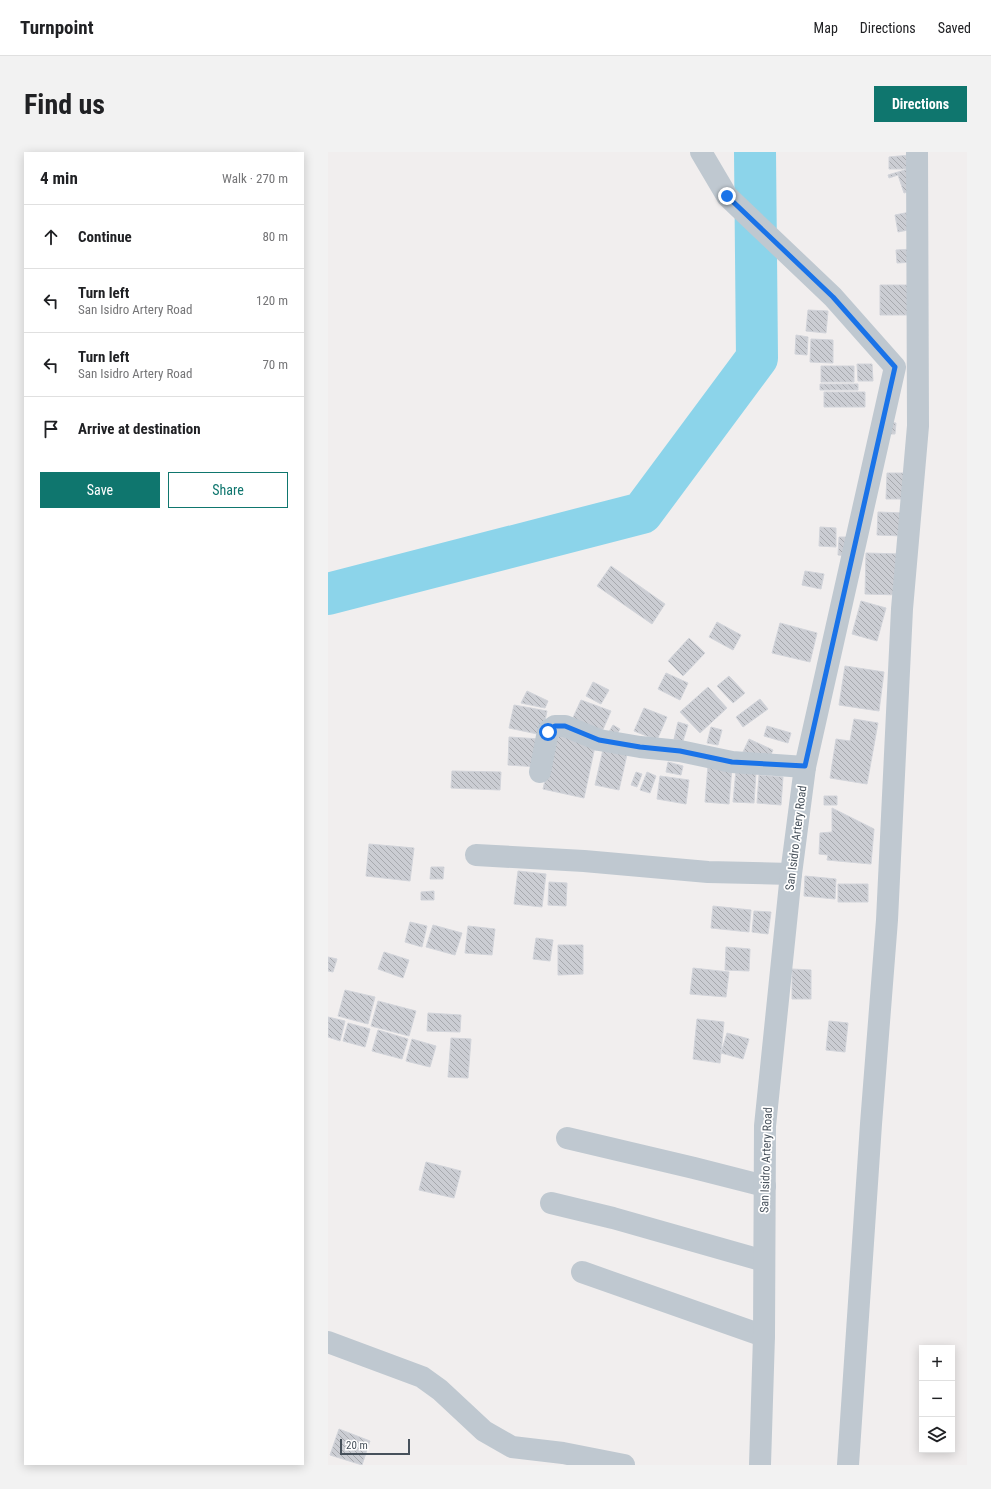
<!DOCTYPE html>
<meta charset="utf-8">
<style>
:root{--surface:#fff;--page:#f2f2f2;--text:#202124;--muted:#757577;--line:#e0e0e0;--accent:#0f766e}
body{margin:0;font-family:"Roboto Condensed",sans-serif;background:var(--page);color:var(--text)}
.controls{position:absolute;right:12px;bottom:12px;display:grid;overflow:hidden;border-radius:0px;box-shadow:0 2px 10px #0003}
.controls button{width:36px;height:36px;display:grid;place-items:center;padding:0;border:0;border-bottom:1px solid var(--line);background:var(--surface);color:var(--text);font:20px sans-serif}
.scale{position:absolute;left:12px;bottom:10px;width:70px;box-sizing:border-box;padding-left:4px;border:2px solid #47515b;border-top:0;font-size:11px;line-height:14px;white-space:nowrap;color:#47515b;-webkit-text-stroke:3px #fff;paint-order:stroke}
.stop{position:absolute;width:12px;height:12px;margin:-9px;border:3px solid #1a73e8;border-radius:50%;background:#fff}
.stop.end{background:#1a73e8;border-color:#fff;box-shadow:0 1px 4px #0008}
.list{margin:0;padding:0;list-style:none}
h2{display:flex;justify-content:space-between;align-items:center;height:52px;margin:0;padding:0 16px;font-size:17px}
h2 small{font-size:13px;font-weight:400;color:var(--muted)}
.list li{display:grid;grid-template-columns:26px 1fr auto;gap:12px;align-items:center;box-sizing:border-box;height:64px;padding:0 16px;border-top:1px solid var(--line)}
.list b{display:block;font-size:15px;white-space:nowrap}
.list p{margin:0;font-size:13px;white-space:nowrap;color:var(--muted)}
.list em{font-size:13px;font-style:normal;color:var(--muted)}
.actions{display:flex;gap:8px;padding:12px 16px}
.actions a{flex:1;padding:9px 0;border:1px solid var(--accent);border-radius:0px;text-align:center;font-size:14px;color:var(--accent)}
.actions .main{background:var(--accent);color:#fff}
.icon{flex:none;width:22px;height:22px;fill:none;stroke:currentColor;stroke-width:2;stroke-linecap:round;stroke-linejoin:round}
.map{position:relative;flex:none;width:639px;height:1313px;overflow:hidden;border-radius:0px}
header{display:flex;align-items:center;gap:24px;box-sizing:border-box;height:56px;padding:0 20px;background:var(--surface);border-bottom:1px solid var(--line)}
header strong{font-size:19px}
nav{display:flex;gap:22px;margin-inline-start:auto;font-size:14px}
.intro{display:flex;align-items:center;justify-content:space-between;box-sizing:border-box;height:96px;padding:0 24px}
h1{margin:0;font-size:28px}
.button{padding:10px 18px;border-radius:0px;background:var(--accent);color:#fff;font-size:14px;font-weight:700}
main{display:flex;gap:24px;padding:0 24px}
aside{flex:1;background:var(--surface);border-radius:0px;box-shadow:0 2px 10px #0003}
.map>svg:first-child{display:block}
</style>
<header>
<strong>Turnpoint</strong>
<nav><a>Map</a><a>Directions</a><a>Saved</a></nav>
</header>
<div class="intro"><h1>Find us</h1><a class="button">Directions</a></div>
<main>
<aside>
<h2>4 min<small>Walk · 270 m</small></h2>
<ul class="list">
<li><svg class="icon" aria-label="ahead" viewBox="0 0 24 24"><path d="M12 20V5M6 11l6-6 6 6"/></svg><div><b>Continue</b></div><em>80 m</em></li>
<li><svg class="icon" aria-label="left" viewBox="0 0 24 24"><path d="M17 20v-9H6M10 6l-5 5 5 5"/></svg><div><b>Turn left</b><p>San Isidro Artery Road</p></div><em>120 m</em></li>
<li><svg class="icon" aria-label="left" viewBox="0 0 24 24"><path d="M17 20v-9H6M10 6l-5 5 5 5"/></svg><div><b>Turn left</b><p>San Isidro Artery Road</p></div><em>70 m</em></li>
<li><svg class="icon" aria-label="arrive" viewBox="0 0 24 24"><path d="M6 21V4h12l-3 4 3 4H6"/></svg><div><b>Arrive at destination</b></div></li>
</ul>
<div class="actions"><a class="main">Save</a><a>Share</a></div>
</aside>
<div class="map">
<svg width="639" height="1313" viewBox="0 0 639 1313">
<defs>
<pattern id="building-back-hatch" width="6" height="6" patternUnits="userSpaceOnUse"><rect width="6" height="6" fill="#cbcdd3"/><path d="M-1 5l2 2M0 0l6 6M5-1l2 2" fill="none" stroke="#a7a9ae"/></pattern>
</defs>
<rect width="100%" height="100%" fill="#f1eeee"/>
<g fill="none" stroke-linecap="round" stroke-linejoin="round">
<path stroke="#8cd4ea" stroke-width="42" d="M0,442L314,361L429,206L427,0"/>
</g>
<path fill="url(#building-back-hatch)" stroke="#d2d4da" d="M582,3L580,17H561V5Z
M580,17L587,38L576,41L570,23L561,26L560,23Z
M582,60L585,77L570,80L567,63Z
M585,97L586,110L569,111L568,98Z
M552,133H581V163H552Z
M480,158L500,159L498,181L478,179Z
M468,183L480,185L479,203L467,202Z
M483,187L505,188V211L482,210Z
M529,212H544L545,229H530Z
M493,214H526V230H493Z
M492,232H530V238H492Z
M496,240H537V255H496Z
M559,270L568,271L567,282H558Z
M559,321H579V347H558Z
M550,360L576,361L575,384L549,383Z
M492,375L508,376V395L491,394Z
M511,385H521V404L510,403Z
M538,401L573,402L572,443L537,442Z
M283,414L337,452L324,472L269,434Z
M477,419L496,422L493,437L474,433Z
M533,449L558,456L549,489L524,482Z
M389,470L413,483L405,498L381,485Z
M452,471L489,481L482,510L444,501Z
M361,486L377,501L355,524L340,509Z
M517,514L556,520L551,559L511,553Z
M338,521L360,531L352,548L330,537Z
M401,524L417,541L405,551L389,534Z
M265,530L281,538L273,552L258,544Z
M380,535L399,556L372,581L352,560Z
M199,539L220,549L217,556L193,551Z
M432,547L440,557L415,575L408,565Z
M253,548L283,559L273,582L243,570Z
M186,553L219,559L214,583L181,576Z
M316,556L339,565L329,588L306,579Z
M526,567L550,571L539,632L502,626L508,587L522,589Z
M350,570L360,573L355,589L346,587Z
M285,573L292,577L286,587L279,583Z
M439,574L463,581L460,591L436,584Z
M383,575L394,578L390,593L379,591Z
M228,581L268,590L256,646L215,637Z
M181,585L212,587L210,615L180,613Z
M421,587L445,598L439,611L415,600Z
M276,593L300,598L291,638L267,633Z
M340,610L355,614L353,623L338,620Z
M380,613L404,615L401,652L377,650Z
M408,618L428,620L426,651L405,650Z
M124,619L173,620L172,638L123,636Z
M308,620L314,622L309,635L303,633Z
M319,620L328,624L322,641L312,638Z
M431,623L455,625L453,653L429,651Z
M332,624L361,628L358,652L329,647Z
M496,644H509V653H496Z
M504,656L546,677L543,712L499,708L500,703L491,702L492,681L504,680Z
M41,692L86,696L82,729L38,724Z
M103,715H116L115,727H102Z
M190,719L218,722L214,755L186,752Z
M477,724L508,727L507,747L476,744Z
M221,730L239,731L238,754L220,753Z
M510,732H540V750H510Z
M106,739V748H93V740Z
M385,754L423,758L421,780L383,776Z
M426,759L443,760L440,782L424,780Z
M82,770L99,774L94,795L77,790Z
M105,773L134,781L127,803L98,795Z
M140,774L167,777L164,803L137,801Z
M208,786L225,788L222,809L205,807Z
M230,793H255V822L230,823Z
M398,795L422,797L421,819L397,818Z
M56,800L81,808L75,826L50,817Z
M0,805L9,807L5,820L0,819Z
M365,816L401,820L398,845L362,842Z
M464,817L483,818V847H464Z
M17,838L47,845L40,872L10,864Z
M50,849L88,859L81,884L43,874Z
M100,861L133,863L132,880L99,879Z
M0,865L17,869L12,889L0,885Z
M369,867L396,870L392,911L365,907Z
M501,869L520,871L517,900L498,898Z
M20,871L42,877L37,895L15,889Z
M50,878L80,887L74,907L44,899Z
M399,881L421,887L415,907L393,901Z
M123,886L143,887L140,926L120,925Z
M84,887L108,894L102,915L78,909Z
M98,1010L133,1019L126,1046L91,1038Z
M11,1277L42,1289L34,1313L2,1303Z"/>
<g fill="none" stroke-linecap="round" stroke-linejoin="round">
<path stroke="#bfc8d0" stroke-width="22" d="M212,620L220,579L227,574H237L271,588L312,595L352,599L404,610L477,615
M148,703L256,709L380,720L463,722
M239,986L366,1016L437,1034
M223,1051L285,1066L436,1109
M254,1120L436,1184
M0,1190L94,1225L112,1238L156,1279L184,1295L235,1301L296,1313
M520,1313L543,972L559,768L574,457L590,274L589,0"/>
<path stroke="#bfc8d0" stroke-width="22" d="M373,0L399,44L505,145L567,215L477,615L463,722L437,974L436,1184L432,1313"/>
</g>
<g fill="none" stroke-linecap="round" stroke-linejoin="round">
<path stroke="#1a73e8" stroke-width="5" d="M220,580L227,574H237L271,588L312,595L352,599L404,610L477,614L567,215L505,145L399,44"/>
</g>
<g text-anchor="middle" stroke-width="3.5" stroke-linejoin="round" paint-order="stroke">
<g font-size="12" fill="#47515b" stroke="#fff">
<text transform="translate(468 686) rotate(-83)" y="4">San Isidro Artery Road</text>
<text transform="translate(438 1008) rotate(-88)" y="4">San Isidro Artery Road</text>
</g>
</g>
</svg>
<div class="controls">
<button>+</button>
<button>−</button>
<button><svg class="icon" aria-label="layers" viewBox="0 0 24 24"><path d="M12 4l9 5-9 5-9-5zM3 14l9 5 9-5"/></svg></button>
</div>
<div class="scale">20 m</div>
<div class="stop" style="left:220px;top:580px"></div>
<div class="stop end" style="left:399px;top:44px"></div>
</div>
</main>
